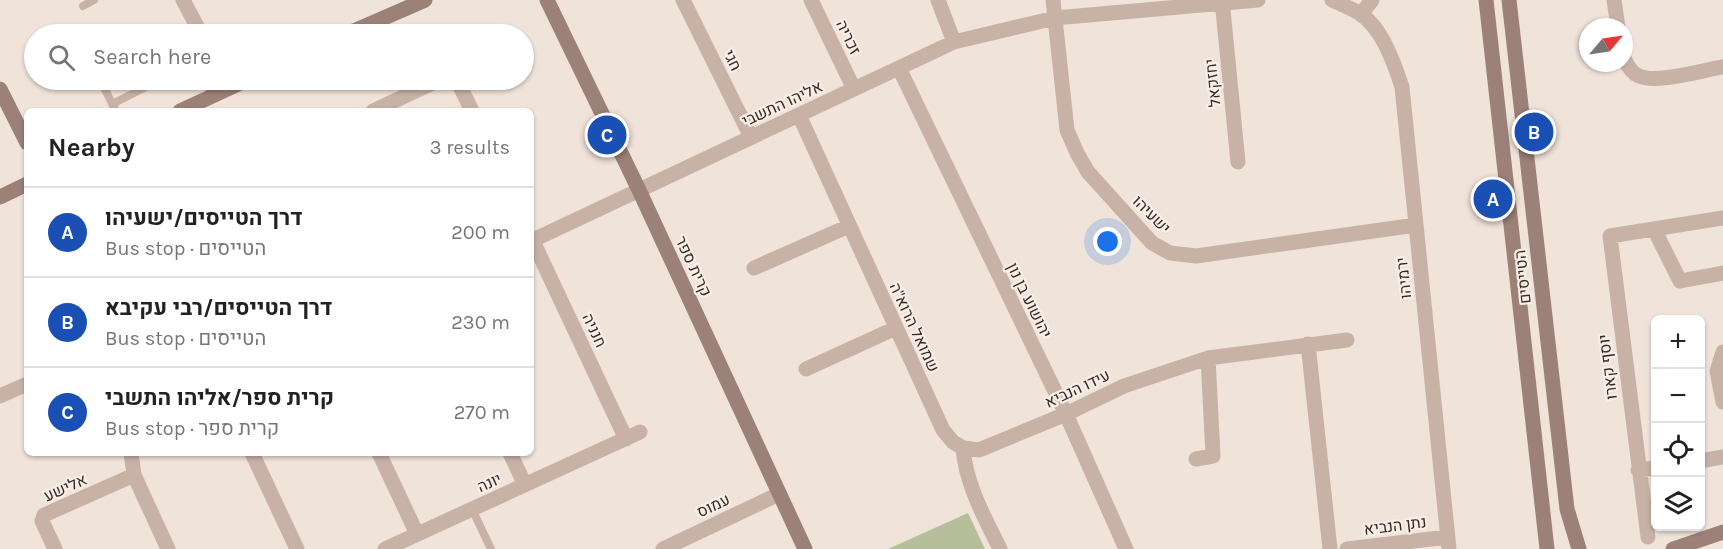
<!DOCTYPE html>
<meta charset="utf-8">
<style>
:root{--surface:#fff;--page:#f6f6f6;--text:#222;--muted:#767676;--line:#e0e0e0;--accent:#7c3aed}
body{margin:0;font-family:Karla,Heebo,sans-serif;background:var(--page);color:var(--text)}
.controls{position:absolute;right:18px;bottom:18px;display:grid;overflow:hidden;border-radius:9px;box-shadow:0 2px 4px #0004}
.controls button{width:54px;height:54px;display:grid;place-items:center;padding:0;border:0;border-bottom:2px solid var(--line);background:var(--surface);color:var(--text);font:30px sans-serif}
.compass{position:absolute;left:1579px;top:18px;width:54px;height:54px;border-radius:50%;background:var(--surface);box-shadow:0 2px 4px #0004;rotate:61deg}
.you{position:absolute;left:1108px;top:242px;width:21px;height:21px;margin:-15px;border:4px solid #fff;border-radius:50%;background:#1a73e8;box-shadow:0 0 0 9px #1a73e833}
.badge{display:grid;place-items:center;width:39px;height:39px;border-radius:50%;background:var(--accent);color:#fff;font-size:20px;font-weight:700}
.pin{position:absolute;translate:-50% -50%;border:3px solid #fff;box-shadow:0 2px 6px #0006}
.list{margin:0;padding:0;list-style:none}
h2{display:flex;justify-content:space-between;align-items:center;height:78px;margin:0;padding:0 24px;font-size:26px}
h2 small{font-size:20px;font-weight:400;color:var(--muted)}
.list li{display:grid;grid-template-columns:39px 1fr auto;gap:18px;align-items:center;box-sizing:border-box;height:90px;padding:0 24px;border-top:2px solid var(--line)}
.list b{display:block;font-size:22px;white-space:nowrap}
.list p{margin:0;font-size:20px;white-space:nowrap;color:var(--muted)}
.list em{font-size:20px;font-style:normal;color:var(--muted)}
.icon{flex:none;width:33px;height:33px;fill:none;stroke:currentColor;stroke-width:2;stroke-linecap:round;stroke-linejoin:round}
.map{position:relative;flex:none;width:1723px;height:549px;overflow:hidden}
.search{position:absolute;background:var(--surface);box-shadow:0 2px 4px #0004;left:24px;top:24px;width:510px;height:66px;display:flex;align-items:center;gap:15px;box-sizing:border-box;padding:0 21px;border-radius:33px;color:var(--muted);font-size:22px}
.panel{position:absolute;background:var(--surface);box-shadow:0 2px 4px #0004;left:24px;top:108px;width:510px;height:348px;border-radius:9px}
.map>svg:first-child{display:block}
</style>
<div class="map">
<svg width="1723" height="549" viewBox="0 0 1723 549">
<rect width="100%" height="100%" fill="#f0e3da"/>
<path fill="#b7be9a" d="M968,513L985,549H888Z"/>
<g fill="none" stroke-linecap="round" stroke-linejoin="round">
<path stroke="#c8b2a6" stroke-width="8" d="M83,6L94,0
M100,80L116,111
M112,104L144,88
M472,509L491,549"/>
<path stroke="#c8b2a6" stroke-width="15" d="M183,0L201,34
M683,0L751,137
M811,0L854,89
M938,0L954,42
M1053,0L1067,130L1077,153L1088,172L1152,243L1170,253L1196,256L1416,225
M1222,0L1238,162
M1332,0C1341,4 1350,8 1359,13C1382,27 1394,63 1402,87L1449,549
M1614,0L1618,27
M1361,14L1372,0
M1624,58C1627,65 1631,73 1639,76C1656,84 1703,70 1723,67
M899,68L1066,414L1126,549
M457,80L472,111
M373,111L439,80
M799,115L943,430L953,442L963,448C966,485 984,516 1000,549
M1654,229L1680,281L1723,273
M531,237L626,439
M531,241L954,42L1055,18L1258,0
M754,268L849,226
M1308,344L1330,549
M1723,352L1717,371L1723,402
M806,369L896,328
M0,396L27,384
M963,448L979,450L1066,414L1124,386L1208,358L1347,340
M131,453L134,475L168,549
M252,453L297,549
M379,453L417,534
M510,453L525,485
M1196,459L1213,456L1208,358
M1700,461L1723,457
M1638,470L1656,468
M1648,537L1610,236L1723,218
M55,549L42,521L44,515L134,475
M385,549L640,432
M663,549L779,494
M1347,549L1448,537"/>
<path stroke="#9b8178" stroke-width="15" d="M547,0L639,190L805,549
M1486,0L1547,549
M1509,0L1567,509L1579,549
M347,34L425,0
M0,89L27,143
M180,111L247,80
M0,197L27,184
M1673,549L1723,532"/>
</g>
<g text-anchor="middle" stroke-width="4.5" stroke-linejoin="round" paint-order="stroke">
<g font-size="16" fill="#342927" stroke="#f8eee6">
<text transform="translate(849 37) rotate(64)" y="6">זכריה</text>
<text transform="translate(733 60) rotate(64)" y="6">חגי</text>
<text transform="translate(1212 83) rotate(-96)" y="6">יחזקאל</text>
<text transform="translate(782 103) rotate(-25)" y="6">אליהו התשבי</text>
<text transform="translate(1152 214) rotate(45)" y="6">ישעיהו</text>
<text transform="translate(694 266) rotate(65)" y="6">קרית ספר</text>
<text transform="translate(1522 277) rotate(-96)" y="6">הטייסים</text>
<text transform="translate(1403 278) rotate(-96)" y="6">ירמיהו</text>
<text transform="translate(1030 300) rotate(64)" y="6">יהושוע בן נון</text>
<text transform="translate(915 327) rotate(65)" y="6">שמואל הרוא"ה</text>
<text transform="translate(595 330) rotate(65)" y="6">חנניה</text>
<text transform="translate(1607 367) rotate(-97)" y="6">יוסף קארו</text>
<text transform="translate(1077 388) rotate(-25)" y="6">עידו הנביא</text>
<text transform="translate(489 482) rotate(-24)" y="6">יונה</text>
<text transform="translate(65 487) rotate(-24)" y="6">אלישע</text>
<text transform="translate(713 505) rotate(-25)" y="6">עמוס</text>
<text transform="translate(1395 525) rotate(-7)" y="6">נתן הנביא</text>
</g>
</g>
</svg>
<div class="controls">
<button>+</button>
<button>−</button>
<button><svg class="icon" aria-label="locate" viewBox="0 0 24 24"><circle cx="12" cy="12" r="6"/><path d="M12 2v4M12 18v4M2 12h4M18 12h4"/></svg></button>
<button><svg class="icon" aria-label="layers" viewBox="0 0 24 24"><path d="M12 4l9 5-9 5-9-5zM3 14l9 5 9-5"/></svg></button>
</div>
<svg class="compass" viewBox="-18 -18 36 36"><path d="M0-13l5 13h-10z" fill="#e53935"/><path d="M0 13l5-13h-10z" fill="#767676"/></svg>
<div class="you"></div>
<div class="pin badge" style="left:1493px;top:199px;background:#1a4fb4">A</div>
<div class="pin badge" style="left:1534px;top:132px;background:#1a4fb4">B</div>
<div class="pin badge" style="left:607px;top:135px;background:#1a4fb4">C</div>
<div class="search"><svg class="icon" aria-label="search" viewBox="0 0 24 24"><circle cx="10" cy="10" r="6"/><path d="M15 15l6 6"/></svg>Search here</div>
<section class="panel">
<h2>Nearby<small>3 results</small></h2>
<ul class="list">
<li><span class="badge" style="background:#1a4fb4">A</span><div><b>דרך הטייסים/ישעיהו</b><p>Bus stop · הטייסים</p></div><em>200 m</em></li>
<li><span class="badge" style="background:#1a4fb4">B</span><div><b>דרך הטייסים/רבי עקיבא</b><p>Bus stop · הטייסים</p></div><em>230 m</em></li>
<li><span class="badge" style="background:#1a4fb4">C</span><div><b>קרית ספר/אליהו התשבי</b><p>Bus stop · קרית ספר</p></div><em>270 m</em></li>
</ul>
</section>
</div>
